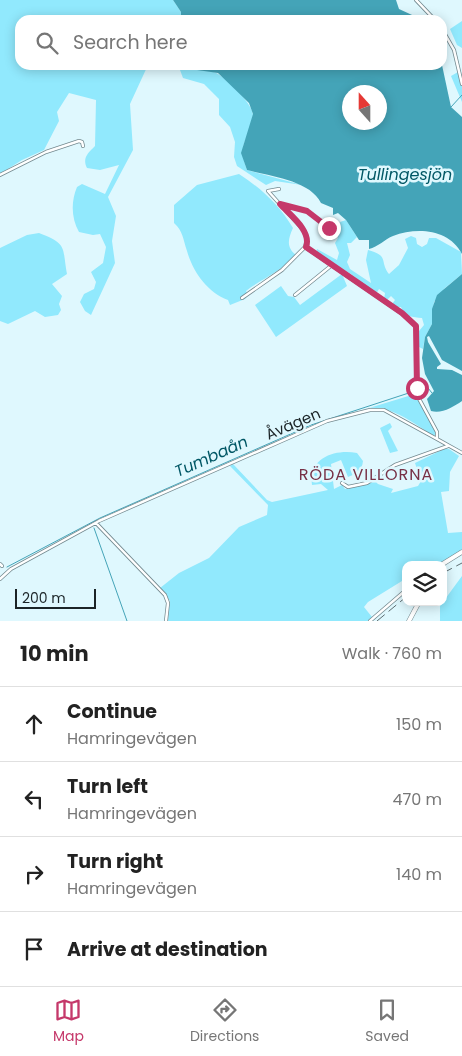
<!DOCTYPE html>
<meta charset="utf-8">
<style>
:root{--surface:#fff;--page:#f6f6f6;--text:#222;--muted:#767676;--line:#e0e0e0;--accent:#c5386a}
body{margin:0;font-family:Poppins,sans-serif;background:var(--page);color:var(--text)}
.controls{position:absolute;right:15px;bottom:15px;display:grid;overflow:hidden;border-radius:10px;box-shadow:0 2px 12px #0003}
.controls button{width:45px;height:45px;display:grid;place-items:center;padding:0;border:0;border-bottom:1px solid var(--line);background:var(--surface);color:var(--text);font:25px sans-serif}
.compass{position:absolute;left:342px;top:85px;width:45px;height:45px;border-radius:50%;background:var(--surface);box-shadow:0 2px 12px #0003;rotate:339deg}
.scale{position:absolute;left:15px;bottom:12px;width:81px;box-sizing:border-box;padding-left:5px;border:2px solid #1b2427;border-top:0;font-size:14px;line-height:18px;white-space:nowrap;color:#1b2427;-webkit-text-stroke:4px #dff8fe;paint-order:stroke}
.stop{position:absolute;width:15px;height:15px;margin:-11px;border:4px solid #c5386a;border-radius:50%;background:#fff}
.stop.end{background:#c5386a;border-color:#fff;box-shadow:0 1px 5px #0008}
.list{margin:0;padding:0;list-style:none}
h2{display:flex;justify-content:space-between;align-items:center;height:65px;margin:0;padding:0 20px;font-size:21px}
h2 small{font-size:16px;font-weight:400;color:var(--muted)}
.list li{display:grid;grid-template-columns:32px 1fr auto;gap:15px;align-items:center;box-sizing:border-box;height:75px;padding:0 20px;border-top:1px solid var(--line)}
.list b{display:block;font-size:19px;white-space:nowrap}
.list p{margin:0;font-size:16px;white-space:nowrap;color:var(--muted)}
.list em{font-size:16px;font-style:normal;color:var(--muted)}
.icon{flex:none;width:28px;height:28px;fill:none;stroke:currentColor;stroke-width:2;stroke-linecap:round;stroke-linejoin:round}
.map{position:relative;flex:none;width:462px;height:621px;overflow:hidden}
.search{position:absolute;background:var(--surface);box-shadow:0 2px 12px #0003;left:15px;right:15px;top:15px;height:55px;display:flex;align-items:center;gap:12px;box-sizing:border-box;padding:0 18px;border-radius:15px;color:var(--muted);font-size:19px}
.sheet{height:365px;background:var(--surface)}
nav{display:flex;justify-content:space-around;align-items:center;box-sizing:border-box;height:70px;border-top:1px solid var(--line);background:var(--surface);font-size:14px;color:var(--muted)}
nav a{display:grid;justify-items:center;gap:2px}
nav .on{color:var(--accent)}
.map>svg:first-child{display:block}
</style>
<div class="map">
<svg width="462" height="621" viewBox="0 0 462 621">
<rect width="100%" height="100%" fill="#dff8fe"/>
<path fill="#91e9fd" d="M0,0H173L181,12V20H20V65H148L130,104L133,150L108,197L116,216L112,241L115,263L91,315L85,311L80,302L84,294L94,289L96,282L91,272L103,263L106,247L100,234L93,235L79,232C71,218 71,201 77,187L82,184L105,194L119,165L100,170L87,168C82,158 88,153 95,146L96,100L69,93L57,112L59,121L44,150L22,160L0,174Z
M462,21V48L457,45L450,29Z
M180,70C191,70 209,68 218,74C227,79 253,104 253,115C251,140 236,140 247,170L302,185L275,181L266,185L237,166L234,157L235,142L230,127L219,115V99L204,84L183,78Z
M458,72L462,85V102L451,76Z
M239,174C262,189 279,205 293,228C288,239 286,247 296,255C282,271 263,278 246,291L248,295L245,299L230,305L228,300C207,292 193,272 187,251C183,239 183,231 174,223V205L197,185Z
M346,220L357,237L351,243H347L350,255L347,262L350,269L371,283L366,260L368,250C390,256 379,261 389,274L399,265L408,248L405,239L411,236L416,238L417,244L422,247L427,244L429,238H436L461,252L462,274L445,288L434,302L432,324L425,337L423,349L419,347V331L424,325L422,318C413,317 404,317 401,307H396L392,304L395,300L391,296L386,301L384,299L385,293L379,289L376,294L351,274L316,253L317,249L337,260L339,253L335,243L338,238L335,232L341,230L340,222Z
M39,233C68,244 62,247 67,274L52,284L62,296L59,304L61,310L58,315L45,317L35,311L8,324L0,321V248L27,235Z
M342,274L347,286L276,337L255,305L281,286L288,296L294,297L300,305Z
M415,394L436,433L434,436C414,424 393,406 369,408Z
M390,423L392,427L388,431L398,451L390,453L380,428Z
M444,449H449L459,456L450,472L449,491L441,492L448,533L462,532V550L437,565H406V585L402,581L368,602L364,607L372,617L368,621H168L170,601L160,588L179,573L209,558L239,527L267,515L268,505L230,466L233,464L267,500L272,502L328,490L321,484L312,485C308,457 336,449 357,453L363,461C362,471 356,474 348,477L341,460L331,464L334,489L342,485L345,489L375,481L378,484L393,489L391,493L418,486L421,481L415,463Z
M462,576V621H440V606Z"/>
<path fill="#44a4b8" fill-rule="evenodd" d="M173,0H396L399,9L423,20H181V12Z
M191,65H442L451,107L462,117V254C449,229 417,227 393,236C385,239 378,247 369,249V240H359L346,220L338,213L333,215V208L321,203C310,180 269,176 247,170L241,153L253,114L249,103L218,73L197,70ZM380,92V122H350V92Z
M462,274V371L442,360L429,336L427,337L428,342L441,364L437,367V369L452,370L462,375V401C453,407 442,414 431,411L427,399L434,391L425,374L422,358L425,337L432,324V309L437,295Z"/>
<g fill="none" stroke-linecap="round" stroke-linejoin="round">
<path stroke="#44a4b8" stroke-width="1" d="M451,107L462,95
M94,528L127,621
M7,567L100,518L311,425L424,388H428L432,393"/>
<g stroke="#748a90" stroke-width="4">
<path id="minor" d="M416,0L435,20
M442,29L454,50L462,84
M0,175L46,152L79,141L82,142L83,146
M279,189L268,191L305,232L307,239L305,247L401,313L416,326L417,395L437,432V439L462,453
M281,205L307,211L329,228
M295,295L332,265
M242,298L282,270L305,247
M342,483L348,487L367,483L395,465L448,446
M96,523L165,595L168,603L166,621
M0,564L2,566
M0,579L11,569L99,521L327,421L370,410H384L437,439
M370,621L406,590"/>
</g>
<g stroke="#748a90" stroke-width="5">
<path id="primary" d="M441,565L462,552
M409,621L419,602"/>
</g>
<use href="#minor" stroke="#fff" stroke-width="2.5"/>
<use href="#primary" stroke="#fff" stroke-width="4"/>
<path stroke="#5d6b6f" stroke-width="1" stroke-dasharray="10 5" stroke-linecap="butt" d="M443,573L462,563
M377,621L406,597"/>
</g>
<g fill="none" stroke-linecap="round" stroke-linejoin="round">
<path stroke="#c5386a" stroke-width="6" d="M329,228L307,211L280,204C290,215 312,231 306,247L402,313L416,326L417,388"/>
</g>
<g text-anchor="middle" stroke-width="5" stroke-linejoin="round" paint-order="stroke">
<g font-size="15" fill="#1b2427" stroke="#dff8fe">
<text transform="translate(293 424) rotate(-23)" y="5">Åvägen</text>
</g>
<g font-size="16" font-style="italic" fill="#005765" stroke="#dff8fe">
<text x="405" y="180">Tullingesjön</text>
<text transform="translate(211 456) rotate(-24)" y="6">Tumbaån</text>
</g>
<g font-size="16" letter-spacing="1" fill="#773146" stroke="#dff8fe">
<text x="366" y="480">RÖDA VILLORNA</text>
</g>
</g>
</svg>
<div class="controls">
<button><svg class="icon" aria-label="layers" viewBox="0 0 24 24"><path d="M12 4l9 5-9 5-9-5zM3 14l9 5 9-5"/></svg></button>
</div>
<svg class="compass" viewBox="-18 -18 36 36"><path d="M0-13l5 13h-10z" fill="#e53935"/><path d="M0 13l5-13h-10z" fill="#767676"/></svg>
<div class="scale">200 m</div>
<div class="stop" style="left:417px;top:388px"></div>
<div class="stop end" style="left:329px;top:228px"></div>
<div class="search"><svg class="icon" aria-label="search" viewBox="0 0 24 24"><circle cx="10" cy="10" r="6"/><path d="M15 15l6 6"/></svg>Search here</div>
</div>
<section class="sheet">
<h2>10 min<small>Walk · 760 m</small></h2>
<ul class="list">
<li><svg class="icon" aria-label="ahead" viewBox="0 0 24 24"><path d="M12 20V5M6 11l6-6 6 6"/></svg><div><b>Continue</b><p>Hamringevägen</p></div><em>150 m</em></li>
<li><svg class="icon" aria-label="left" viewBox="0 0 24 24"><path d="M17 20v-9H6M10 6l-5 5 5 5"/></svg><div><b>Turn left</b><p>Hamringevägen</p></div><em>470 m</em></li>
<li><svg class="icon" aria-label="right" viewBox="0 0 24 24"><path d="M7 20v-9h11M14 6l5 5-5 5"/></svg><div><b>Turn right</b><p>Hamringevägen</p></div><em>140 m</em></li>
<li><svg class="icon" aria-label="arrive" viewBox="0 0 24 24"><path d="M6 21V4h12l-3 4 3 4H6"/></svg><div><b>Arrive at destination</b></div></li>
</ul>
</section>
<nav>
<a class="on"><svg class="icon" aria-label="map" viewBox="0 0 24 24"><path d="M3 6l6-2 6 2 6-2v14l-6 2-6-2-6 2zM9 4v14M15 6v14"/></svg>Map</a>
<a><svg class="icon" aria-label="directions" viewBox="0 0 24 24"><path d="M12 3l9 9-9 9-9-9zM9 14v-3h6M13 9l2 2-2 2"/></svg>Directions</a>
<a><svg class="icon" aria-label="saved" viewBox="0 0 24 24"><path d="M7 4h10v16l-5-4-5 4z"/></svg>Saved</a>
</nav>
